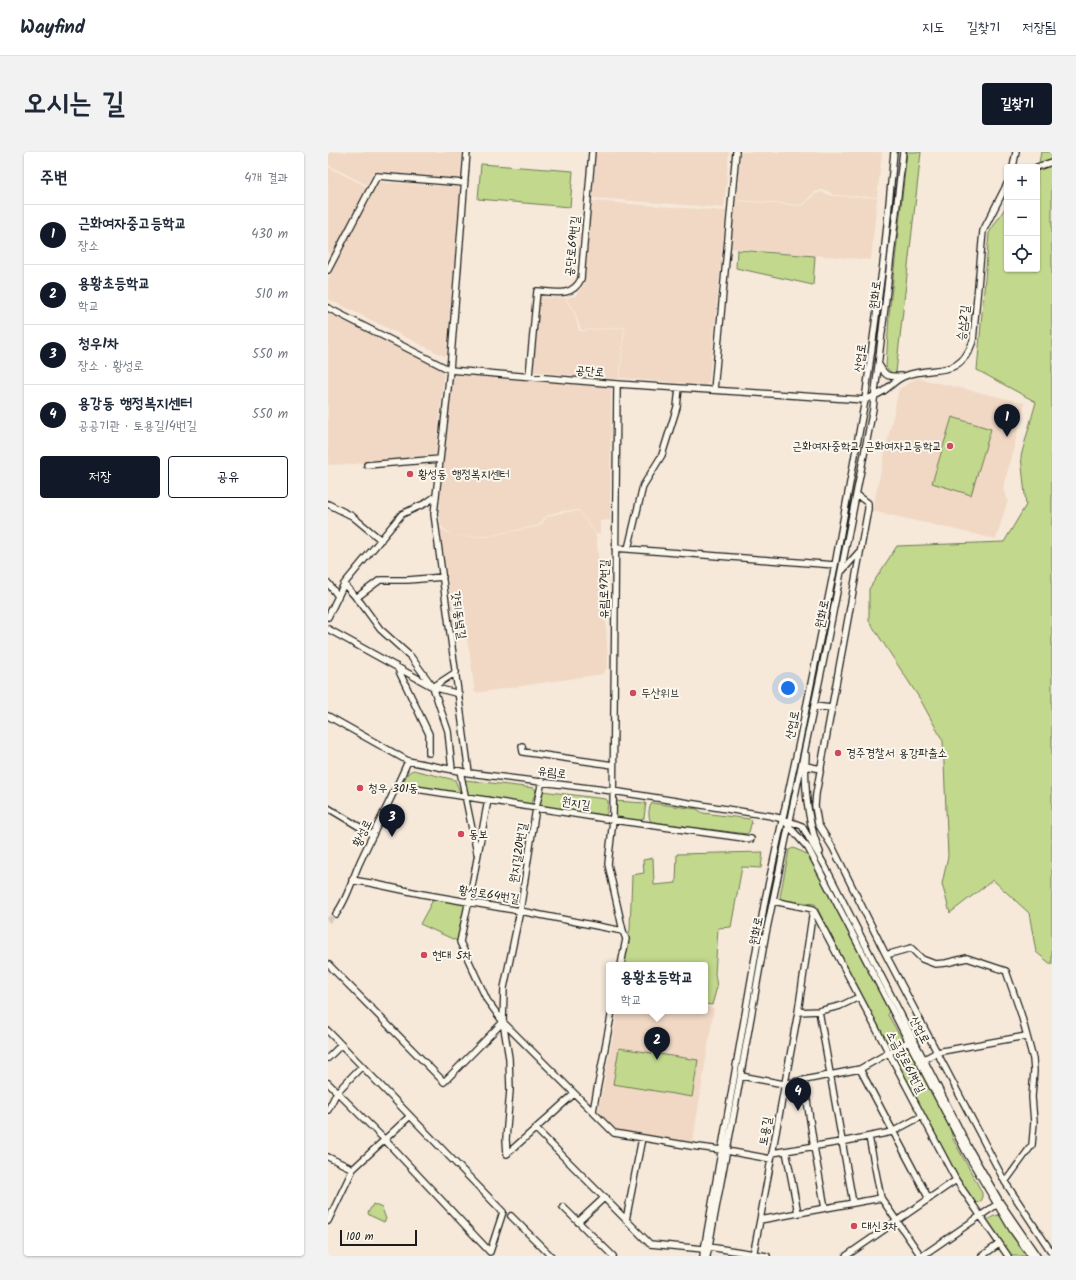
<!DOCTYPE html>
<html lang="ko">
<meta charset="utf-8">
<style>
:root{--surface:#fff;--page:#f2f2f3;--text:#1f2937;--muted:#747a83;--line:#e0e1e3;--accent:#111827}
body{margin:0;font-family:Kalam,"Poor Story",sans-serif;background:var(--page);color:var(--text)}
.controls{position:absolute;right:12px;top:12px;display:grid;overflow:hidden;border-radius:4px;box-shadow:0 1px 3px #0004}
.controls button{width:36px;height:36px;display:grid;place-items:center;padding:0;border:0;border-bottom:1px solid var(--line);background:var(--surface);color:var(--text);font:20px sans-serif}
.scale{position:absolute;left:12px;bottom:10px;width:77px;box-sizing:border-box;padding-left:4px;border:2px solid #1c1c1c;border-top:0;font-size:11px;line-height:14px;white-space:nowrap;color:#1c1c1c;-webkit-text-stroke:3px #fbf7ec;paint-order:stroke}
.you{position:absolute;left:460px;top:536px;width:14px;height:14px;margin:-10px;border:3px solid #fff;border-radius:50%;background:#1a73e8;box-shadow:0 0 0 6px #1a73e833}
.badge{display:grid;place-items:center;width:26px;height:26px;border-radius:50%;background:var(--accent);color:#fff;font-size:13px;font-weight:700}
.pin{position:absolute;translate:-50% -33px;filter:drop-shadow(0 1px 2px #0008)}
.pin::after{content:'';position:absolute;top:21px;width:14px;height:12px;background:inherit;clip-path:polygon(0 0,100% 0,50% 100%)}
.popup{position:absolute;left:278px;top:810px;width:102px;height:52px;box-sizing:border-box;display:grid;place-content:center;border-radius:4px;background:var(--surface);filter:drop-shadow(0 1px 3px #0005);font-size:13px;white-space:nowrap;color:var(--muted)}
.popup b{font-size:15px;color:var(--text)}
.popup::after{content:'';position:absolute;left:50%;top:100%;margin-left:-8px;border:8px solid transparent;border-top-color:var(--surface)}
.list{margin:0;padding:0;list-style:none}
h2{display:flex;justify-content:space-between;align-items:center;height:52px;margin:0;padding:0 16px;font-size:17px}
h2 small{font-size:13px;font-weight:400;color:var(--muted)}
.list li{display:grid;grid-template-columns:26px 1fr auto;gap:12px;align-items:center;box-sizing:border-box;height:60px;padding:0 16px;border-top:1px solid var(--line)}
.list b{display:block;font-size:15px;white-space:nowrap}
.list p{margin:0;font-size:13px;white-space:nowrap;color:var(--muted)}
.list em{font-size:13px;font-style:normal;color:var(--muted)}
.actions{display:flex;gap:8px;padding:12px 16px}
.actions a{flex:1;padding:9px 0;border:1px solid var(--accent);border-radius:4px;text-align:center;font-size:14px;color:var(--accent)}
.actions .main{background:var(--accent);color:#fff}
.icon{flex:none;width:22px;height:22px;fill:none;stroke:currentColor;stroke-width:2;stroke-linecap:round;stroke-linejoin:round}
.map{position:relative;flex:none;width:724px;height:1104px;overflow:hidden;border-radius:4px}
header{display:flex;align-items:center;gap:24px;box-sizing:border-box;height:56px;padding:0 20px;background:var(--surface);border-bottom:1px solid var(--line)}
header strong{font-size:19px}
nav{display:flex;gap:22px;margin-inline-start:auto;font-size:14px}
.intro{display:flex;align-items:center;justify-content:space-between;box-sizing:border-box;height:96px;padding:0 24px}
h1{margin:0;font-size:28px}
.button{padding:10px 18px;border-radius:4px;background:var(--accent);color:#fff;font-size:14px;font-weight:700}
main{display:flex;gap:24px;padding:0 24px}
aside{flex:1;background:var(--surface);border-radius:4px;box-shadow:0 1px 3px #0004}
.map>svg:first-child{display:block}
</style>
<header>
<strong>Wayfind</strong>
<nav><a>지도</a><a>길찾기</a><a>저장됨</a></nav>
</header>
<div class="intro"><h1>오시는 길</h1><a class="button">길찾기</a></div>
<main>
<aside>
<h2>주변<small>4개 결과</small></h2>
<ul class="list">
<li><span class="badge">1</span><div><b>근화여자중고등학교</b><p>장소</p></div><em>430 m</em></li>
<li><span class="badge">2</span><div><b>용황초등학교</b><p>학교</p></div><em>510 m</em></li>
<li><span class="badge">3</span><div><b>청우1차</b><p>장소 · 황성로</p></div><em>550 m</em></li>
<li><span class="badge">4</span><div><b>용강동 행정복지센터</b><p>공공기관 · 토용길14번길</p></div><em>550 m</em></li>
</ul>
<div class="actions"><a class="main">저장</a><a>공유</a></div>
</aside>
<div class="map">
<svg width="724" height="1104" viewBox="0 0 724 1104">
<rect width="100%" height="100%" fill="#f6e9da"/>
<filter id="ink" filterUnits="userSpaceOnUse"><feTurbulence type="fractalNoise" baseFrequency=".025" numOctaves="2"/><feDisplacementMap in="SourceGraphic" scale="8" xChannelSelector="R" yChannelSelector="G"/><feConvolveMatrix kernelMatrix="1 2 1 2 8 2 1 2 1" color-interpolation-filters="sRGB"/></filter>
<g filter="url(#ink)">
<path fill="#f0d8c4" d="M0,0H134L132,23L130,26L45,20L39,33L0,13Z
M268,0H401L396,56L265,46Z
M412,0H554L549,45L505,43L500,39L493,38L487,40L474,53L412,48L408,51Z
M0,15L39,35L4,103L0,100Z
M50,30L130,35L132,38L118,204H116L0,147V127Z
M493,40L505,44L549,46L543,108L402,96L407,52L412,49L475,54L486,43Z
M263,49L398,59L381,229L377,233L292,226L297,175L253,178L248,163L238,146L247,144L257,131Z
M213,145L237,146L247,163L251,179L296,176L291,227L207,220L205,218L210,146Z
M0,160L116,219L108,302L26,312L0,313Z
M127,223L279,235L283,237L282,368L272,369V381L268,382L251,358L232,359L218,364L211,373L160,384H124L158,385L212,374L219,365L232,361L251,359L268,383L272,420L276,434L280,514L275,522L147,541L141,496L137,481L128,483L112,376L124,384L113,374L111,359L124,225Z
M589,226L697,251L675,337L680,348L668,387L544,359L571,237Z
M377,855L386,856L365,989L361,992L308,983L288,978L270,960L290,859H377Z"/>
<path fill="#c2d88d" stroke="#6f7a54" d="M579,0H593L568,220L565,222L558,215L561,163Z
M713,0H724V7L711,11Z
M153,12L245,19L242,55L150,47Z
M724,13V813L708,800L701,761L665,728L622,761L614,732L620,704L615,589L592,547L541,469V437L569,394L676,390L698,353L693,304L708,250L649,218L661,81L679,53V117H709V18Z
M409,98L487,104L485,133L408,116Z
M624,265L663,277L643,343L604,331Z
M85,618L127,628L132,640L129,642L75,634L74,632L80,621Z
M137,628L206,636L208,638L203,653L138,643Z
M214,639L278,647L280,649L279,661L277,664L213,655L211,653Z
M286,649L318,651L316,666L312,669L288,666L286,663Z
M324,651L369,657L375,661L422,667L424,669L421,680L419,682L323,670C320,665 320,656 324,651Z
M465,696L475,700L481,705L561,857L560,863L574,887L573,889L564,894L559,893L487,752L453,748L452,745L461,698Z
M435,700L433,716L414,715L403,775L390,776L387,822L389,835L384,853L377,852V813H295L302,777L304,723L316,721L315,708L325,706L326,733L348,731L349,702Z
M106,746L138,752L129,789L92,772Z
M291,896L370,908L364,945L285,932Z
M577,896L582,897L621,973L625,987L649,1031L654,1041V1048L646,1053L629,1028L565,906L566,902Z
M45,1052L54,1056L58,1067L56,1070L41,1063L40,1061Z
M672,1063L701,1104H681L657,1069L666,1064Z"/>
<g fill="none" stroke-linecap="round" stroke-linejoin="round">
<path stroke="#d5cabe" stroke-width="5.5" stroke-dasharray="5.5 3" stroke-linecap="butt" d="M0,769L8,762"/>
<g stroke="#1c1c1c" stroke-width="8">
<path id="minor" d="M139,0L122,218L106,362L141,621
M685,15L688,0
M709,15L724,10
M0,118L49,24L136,31
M0,156L122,218L289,232L537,248C543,245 549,243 554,240C562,235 568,227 577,224C607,212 631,229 645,189L655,79L679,32
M551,213C558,225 560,225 574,224
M201,224L209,139C226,140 244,146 253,127L264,0
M289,232L285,668L280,712L295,779L298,787L293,813
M386,238L408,0
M39,313L112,307
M529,343L540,351V357L488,642L487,654L490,672L505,696L558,803L677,1030L724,1101
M0,352L24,364L53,388
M287,396L300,397L315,334L334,303L349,255L351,236
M300,397L507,413
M514,419L531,400
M0,431L10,444
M16,432L33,451L52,477L83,505L105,535L120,579L124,618
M28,446L52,428H80L115,425
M0,465L16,432L74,362L98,351L108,344
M0,477L105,535L131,542
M69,515L101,582V601
M105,535L128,520
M486,554L503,556
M0,564L80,609L141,621L285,639L443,664L455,667L474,674L497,714L642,998L672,1050L709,1104
M194,594L195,600L285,613
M478,603C476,637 479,669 492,700
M478,614L493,617
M132,619L149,701
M214,629L208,656L192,759L176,836L175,870L181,906L182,938L178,987L179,1002L246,942
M69,634L285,668L423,687
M160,648L144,734L132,790L159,848L175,870L286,981L363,994L393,998
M0,656L45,683
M459,672L480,696L638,1000L685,1079L703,1104
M24,728L42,731L94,742L192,759L295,779
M445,749L485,757L628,1028L680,1104
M8,762C19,748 24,728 31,712C47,677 65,644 80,609
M558,803L583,796L594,807L607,812L618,811L639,806L678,819L693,862L705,907L706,919L704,945L706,970L704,993L677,1030
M0,812L116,930L175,870
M491,859L525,1051
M470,860L491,859L512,854L531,845
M0,879L175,1060L162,1100L57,988L0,931
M0,906L13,893
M595,908L609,900L698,884
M532,917L601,1047
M413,924L456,932L532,917L580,890
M476,928L486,995L497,1056
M0,958L9,940L34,914
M265,959L284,859
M208,977L322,1092L376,1097L375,1099
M541,985L553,1046
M399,999L443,1007
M458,999L470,1061
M444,1001L513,990L564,980L594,964
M0,1005L25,1017
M235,1055L285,1104
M183,1064L223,1104
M298,1068L314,986
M432,1068L553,1046L593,1104
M0,1069L25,1017L82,964
M250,1070L277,1045
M381,1095L439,1104
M375,1104L437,748L471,591L507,413L537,248L556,104L566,0
M379,1104L407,955L437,786L495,511L545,257L575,0
M425,1104L432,1068L470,860L485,758
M518,1104L628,1028
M594,1104L671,1051
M654,1104L671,1092"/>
</g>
<use href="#minor" stroke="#fbf7ec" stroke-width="5.5"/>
</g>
</g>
<g fill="#d1495b" stroke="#fbf7ec" stroke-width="1.5">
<circle cx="622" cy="294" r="4"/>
<circle cx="82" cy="322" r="4"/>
<circle cx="305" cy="541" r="4"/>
<circle cx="510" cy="601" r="4"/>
<circle cx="32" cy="636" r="4"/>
<circle cx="133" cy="682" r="4"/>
<circle cx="96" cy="803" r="4"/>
<circle cx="526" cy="1074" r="4"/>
</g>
<g text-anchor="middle" stroke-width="4" stroke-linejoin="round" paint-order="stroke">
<g font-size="12" fill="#1c1c1c" stroke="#fbf7ec">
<text transform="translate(244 94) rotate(-84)" y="4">공단로69번길</text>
<text transform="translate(547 143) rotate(-84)" y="4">원화로</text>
<text transform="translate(635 171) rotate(-83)" y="4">승삼2길</text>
<text transform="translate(532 206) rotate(-83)" y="4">산업로</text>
<text transform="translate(262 219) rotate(5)" y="4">공단로</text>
<text transform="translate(276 437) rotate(-89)" y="4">유림로97번길</text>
<text transform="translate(494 462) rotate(-79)" y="4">원화로</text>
<text transform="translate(131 463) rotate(82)" y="4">갓뒤동녘길</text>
<text transform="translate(464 573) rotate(-78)" y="4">산업로</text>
<text transform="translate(224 620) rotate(8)" y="4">유림로</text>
<text transform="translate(248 651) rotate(9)" y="4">원지길</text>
<text transform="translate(34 681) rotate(-64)" y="4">황성로</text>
<text transform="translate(190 701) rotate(-81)" y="4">원지길20번길</text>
<text transform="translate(161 742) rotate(9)" y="4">황성로64번길</text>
<text transform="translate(428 779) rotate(-79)" y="4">원화로</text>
<text transform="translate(592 878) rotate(63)" y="4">산업로</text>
<text transform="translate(578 910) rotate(62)" y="4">소금강로61번길</text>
<text transform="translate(437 979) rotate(-80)" y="4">토용길</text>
</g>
<g font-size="12" fill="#1c1c1c" stroke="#fbf7ec" text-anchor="start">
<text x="614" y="298" text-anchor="end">근화여자중학교 근화여자고등학교</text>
<text x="90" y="326">황성동 행정복지센터</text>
<text x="313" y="545">두산위브</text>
<text x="518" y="605">경주경찰서 용강파출소</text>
<text x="40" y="640">청우 301동</text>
<text x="141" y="686">동보</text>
<text x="104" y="807">현대 5차</text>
<text x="534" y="1078">대신3차</text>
</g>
</g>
</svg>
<div class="controls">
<button>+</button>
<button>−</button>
<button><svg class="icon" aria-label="locate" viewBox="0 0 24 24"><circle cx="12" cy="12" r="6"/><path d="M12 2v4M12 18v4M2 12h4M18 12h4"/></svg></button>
</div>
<div class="scale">100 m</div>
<div class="you"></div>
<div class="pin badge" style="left:679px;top:285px">1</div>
<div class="pin badge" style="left:329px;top:908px">2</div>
<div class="popup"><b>용황초등학교</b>학교</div>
<div class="pin badge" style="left:64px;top:685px">3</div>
<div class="pin badge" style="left:470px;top:959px">4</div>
</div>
</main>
